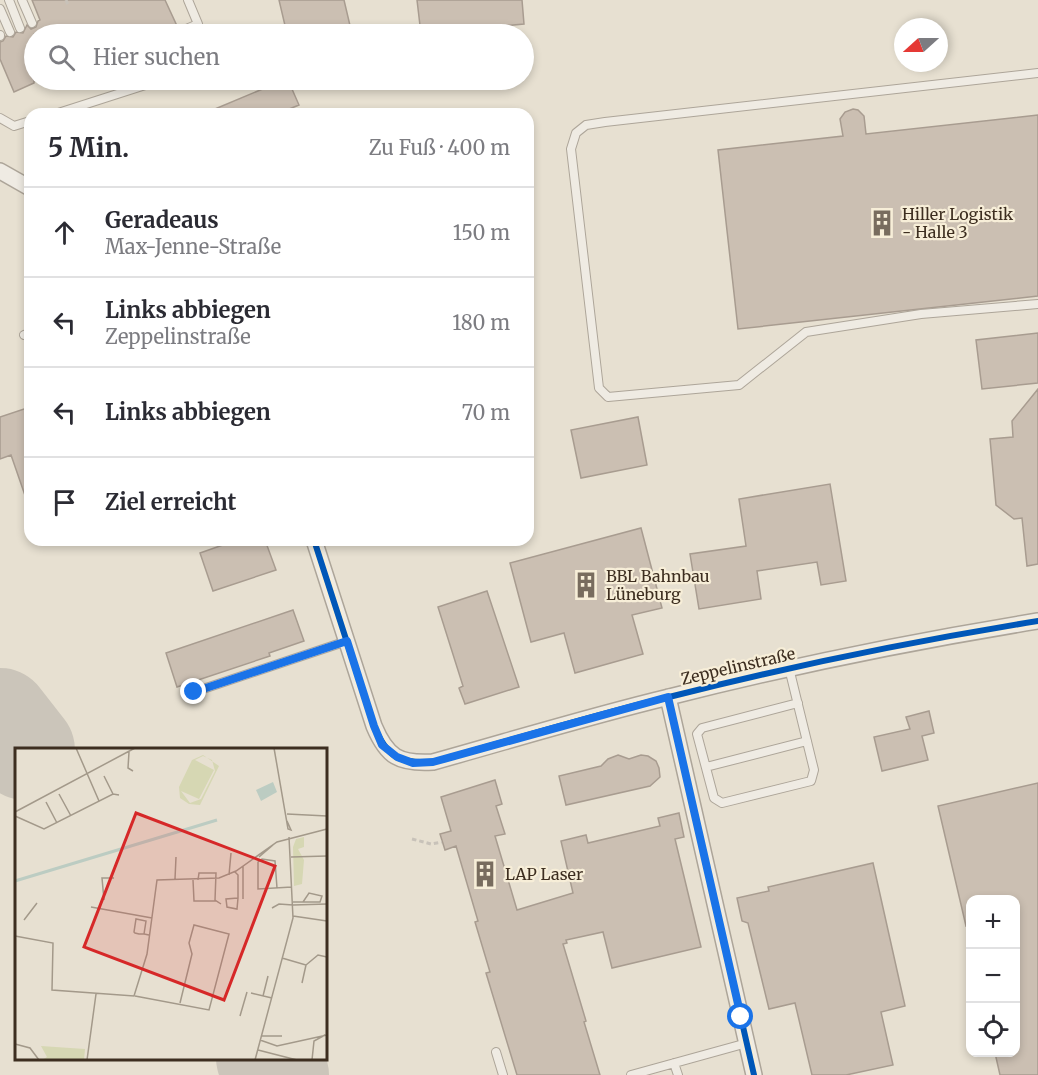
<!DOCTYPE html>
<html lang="de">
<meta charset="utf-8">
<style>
:root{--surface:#fff;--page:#f2f2f3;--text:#2b2b33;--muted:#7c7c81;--line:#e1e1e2}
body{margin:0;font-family:Merriweather,serif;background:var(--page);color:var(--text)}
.controls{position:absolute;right:18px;bottom:18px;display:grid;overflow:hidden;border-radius:12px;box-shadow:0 3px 9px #0003}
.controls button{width:54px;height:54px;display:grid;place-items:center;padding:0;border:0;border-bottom:2px solid var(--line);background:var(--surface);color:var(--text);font:30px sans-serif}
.compass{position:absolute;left:894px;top:18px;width:54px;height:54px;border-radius:50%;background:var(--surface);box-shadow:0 3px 9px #0003;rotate:249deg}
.stop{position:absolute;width:18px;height:18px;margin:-14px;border:4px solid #1a73e8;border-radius:50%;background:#fff}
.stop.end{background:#1a73e8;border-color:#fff;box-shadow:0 2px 6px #0008}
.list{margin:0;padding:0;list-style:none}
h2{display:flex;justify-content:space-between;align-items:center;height:78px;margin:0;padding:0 24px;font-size:26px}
h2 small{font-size:20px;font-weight:400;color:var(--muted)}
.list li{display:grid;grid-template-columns:39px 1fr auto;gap:18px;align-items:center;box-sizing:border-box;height:90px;padding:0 24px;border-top:2px solid var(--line)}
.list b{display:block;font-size:22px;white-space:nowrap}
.list p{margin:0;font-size:20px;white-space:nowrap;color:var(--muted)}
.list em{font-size:20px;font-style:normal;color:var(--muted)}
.icon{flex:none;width:33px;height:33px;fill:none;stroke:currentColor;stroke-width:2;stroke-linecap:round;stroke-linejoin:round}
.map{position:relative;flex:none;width:1038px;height:1075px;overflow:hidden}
.search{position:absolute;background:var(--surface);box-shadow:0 3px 9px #0003;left:24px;top:24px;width:510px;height:66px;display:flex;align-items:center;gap:15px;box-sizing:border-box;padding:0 21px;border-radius:33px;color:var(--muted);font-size:22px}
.panel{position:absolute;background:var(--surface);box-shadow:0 3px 9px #0003;left:24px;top:108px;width:510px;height:438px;border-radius:18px}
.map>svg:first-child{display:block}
</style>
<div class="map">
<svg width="1038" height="1075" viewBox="0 0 1038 1075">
<rect width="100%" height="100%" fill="#e7e0d1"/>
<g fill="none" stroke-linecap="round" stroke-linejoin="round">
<path stroke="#cbc5ba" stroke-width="100" d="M0,718L25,750
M266,1058L279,1075"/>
</g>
<path fill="#cbbfb2" stroke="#a89c90" stroke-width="1.5" d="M32,0H165L177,26L173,31L174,34H34V83L14,92L0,59V42L3,41L6,36L13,37L16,32L23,33L27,25L31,29L36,27L38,21L40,20Z
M279,0H344L352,34H287Z
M417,0H522L524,24L421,34Z
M284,80H288L299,105L277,114H203Z
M853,109L858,110L864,116L866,134L1038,115V296L738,329L718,150L843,136L840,119L845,112Z
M1038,333V383L982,389L976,340Z
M1038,389V564L1027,566L1022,518L1014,519L996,505L990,439L1013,437L1012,421Z
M30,407V504H28L11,455L0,459V417Z
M638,417L647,465L581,478L571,430Z
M830,484L846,581L821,585L817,562L757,571L761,599L699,609L690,554L746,546L739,499Z
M641,528L662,608L632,615L643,654L575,673L564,633L531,642L510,563Z
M237,540H265L276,570L213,591L200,553Z
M487,591L519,687L465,704L459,688L463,686L438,607Z
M293,610L304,641L269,653L270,656L177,687L166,653Z
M929,711L934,733L922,736L928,760L882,771L874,737L910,729L906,717Z
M618,755L629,759L641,755L648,756L656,761L659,768L660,777L650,786L566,805L559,776L601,766L608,759Z
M495,780L502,804L496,806L505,834L495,836L517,910L573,893L561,841L586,835L588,843L660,826L658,818L679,813L684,837L675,839L701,947L612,968L603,932L566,940L567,943L563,944L586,1021L584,1022L600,1075H517L486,973L490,972L475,922L478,921L456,846L445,850L440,834L451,831L441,797Z
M1038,783V1075H1000L995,1053H1016V900H970V925L966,926L938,806Z
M873,863L905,1006L881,1012L893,1065L846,1075H812L795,1003L769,1009L748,923L742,921L737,898L769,891L768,887Z"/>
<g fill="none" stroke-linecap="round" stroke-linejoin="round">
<g stroke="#ada599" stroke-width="10">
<path id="service" d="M9,0L20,28
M22,0L32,23
M188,0L198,24L199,34
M0,9L10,32
M179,32L198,24
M0,35V36
M1038,73L605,122L586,125L576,133L571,149L599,388L608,397L739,385L806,332L921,314L1038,304
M55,114L161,80
M0,118L14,126L30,121
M24,335L30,333
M789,668L814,770L811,781L722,803L714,798L697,734L702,728L798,703
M194,692L347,641
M706,767L807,741
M496,1052L503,1075
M674,1063L678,1075
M631,1075L747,1043"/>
</g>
<g stroke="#ada599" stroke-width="18">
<path id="minor" d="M0,171L30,188
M314,540L374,726C387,757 399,764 433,762C512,740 590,716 669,697C791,666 914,641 1038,621
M668,697L754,1075"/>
</g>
<path stroke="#c8c2b9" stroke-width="3" stroke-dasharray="4.5 3" stroke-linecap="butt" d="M66,0L68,5
M412,839L431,844L442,842"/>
<use href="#service" stroke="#efebe3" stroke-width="8"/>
<use href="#minor" stroke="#efebe3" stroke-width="15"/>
<g stroke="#f7eed8" stroke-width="10">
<path id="cycleway" d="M314,540L374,726C387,757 399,764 433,762C512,740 590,716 669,697C791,666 914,641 1038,621
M668,697L754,1075"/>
</g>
<use href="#cycleway" stroke="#0057b8" stroke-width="6"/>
</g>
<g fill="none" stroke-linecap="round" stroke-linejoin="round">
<path stroke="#1a73e8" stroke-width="8" d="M194,692L347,641L374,726L382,745L397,757L413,763L433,762L668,697L741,1017"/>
</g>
<defs>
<g id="building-bare" transform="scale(2.07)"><path d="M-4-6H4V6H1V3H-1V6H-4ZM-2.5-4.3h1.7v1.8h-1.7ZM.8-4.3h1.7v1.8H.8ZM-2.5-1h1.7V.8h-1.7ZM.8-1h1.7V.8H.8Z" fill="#786c5e" stroke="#f7eed8" stroke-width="2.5" paint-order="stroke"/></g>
</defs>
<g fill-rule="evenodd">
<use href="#building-bare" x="882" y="223"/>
<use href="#building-bare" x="586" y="585"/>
<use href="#building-bare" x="485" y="874"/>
</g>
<g text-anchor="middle" stroke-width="4.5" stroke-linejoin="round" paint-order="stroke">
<g font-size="16" fill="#3d2e20" stroke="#f7eed8" text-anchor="start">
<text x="902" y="220">Hiller Logistik<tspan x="902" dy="18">- Halle 3</tspan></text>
<text x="606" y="582">BBL Bahnbau<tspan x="606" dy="18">Lüneburg</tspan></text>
<text x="505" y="880">LAP Laser</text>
</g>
<g font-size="16" fill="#3d2e20" stroke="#f7eed8">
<text transform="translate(738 666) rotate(-13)" y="6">Zeppelinstraße</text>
</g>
</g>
<g transform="translate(15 748)">
<rect width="312" height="312" fill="#e7e0d1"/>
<path d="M188,7L204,18L185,57L174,56L165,50L164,39L177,12ZM188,8L197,12L200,23L186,51L175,55L166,43L184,51L199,22L180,12ZM289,89V99L283,101L289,112L287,136L279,138L278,99L281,91ZM26,298L70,301L69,312H27L32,309Z" fill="#d6d7b3" fill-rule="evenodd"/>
<path d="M258,34L262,44L246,53L241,42Z" fill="#bcccc2"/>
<path fill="none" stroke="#bcccc2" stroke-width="3" d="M0,133L202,72"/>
<path fill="none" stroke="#a3998a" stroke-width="1.5" d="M61,0L84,53M259,0L273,81L276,82L272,73M114,4L113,20L118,23M89,28L98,46M44,46L56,68M31,54L42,75M0,64L120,0M272,66L312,68M0,68L29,81L98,46L104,47M244,109L258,97M276,109L312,108M228,118V151M220,124L223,127V150L222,161L212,159L211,151L223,150M214,127L216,105M160,131L161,109M178,132L179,153H201M183,132L184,125H201L200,152L206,156M262,140L260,113L247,111L243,114V141L277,139M89,152L87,130H99M278,154H305L307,148L294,145L288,154M278,157L312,156M76,159L137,170M257,160L264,156L278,157M278,168L312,173M9,172L22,155M129,186L131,173L121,171L119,184L120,185L124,186H129L134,187M0,188L38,195L37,242L119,248L132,206L142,132L204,130L221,123L262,94L312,81M267,210L291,217L287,235M291,217L303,207L312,209M236,245L257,250M120,248L194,262L214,186L179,177L174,195L177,206L165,255M248,248L253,228M225,268L232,244M247,288H267M245,292L262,298L312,287M0,296L15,300L24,312M243,302L282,312M72,312L81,246M240,312L278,170L274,89M297,312L299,293L310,287"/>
<path fill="#d62828" fill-opacity="0.15" stroke="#d62828" stroke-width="3" d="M121,65L260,118L209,252L69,199Z"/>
<rect width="312" height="312" fill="none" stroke="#3d2e20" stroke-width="3"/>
</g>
</svg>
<div class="controls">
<button>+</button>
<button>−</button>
<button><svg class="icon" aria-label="locate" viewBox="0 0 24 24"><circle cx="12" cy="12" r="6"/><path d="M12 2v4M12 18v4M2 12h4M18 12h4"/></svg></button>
</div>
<svg class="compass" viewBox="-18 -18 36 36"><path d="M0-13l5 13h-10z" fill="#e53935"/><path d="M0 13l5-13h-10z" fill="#7c7c81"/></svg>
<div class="stop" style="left:741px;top:1017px"></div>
<div class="stop end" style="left:194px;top:692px"></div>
<div class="search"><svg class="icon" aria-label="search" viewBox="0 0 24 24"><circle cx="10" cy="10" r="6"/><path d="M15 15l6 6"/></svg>Hier suchen</div>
<section class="panel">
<h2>5 Min.<small>Zu Fuß · 400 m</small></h2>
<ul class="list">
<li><svg class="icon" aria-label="ahead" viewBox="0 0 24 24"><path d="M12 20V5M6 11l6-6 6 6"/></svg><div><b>Geradeaus</b><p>Max-Jenne-Straße</p></div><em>150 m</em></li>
<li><svg class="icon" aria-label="left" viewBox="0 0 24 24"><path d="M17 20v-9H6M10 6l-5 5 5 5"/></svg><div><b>Links abbiegen</b><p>Zeppelinstraße</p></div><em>180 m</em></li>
<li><svg class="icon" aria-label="left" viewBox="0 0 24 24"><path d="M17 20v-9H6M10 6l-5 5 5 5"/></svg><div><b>Links abbiegen</b></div><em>70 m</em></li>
<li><svg class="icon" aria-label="arrive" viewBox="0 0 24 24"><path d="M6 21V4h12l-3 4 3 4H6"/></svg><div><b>Ziel erreicht</b></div></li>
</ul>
</section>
</div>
